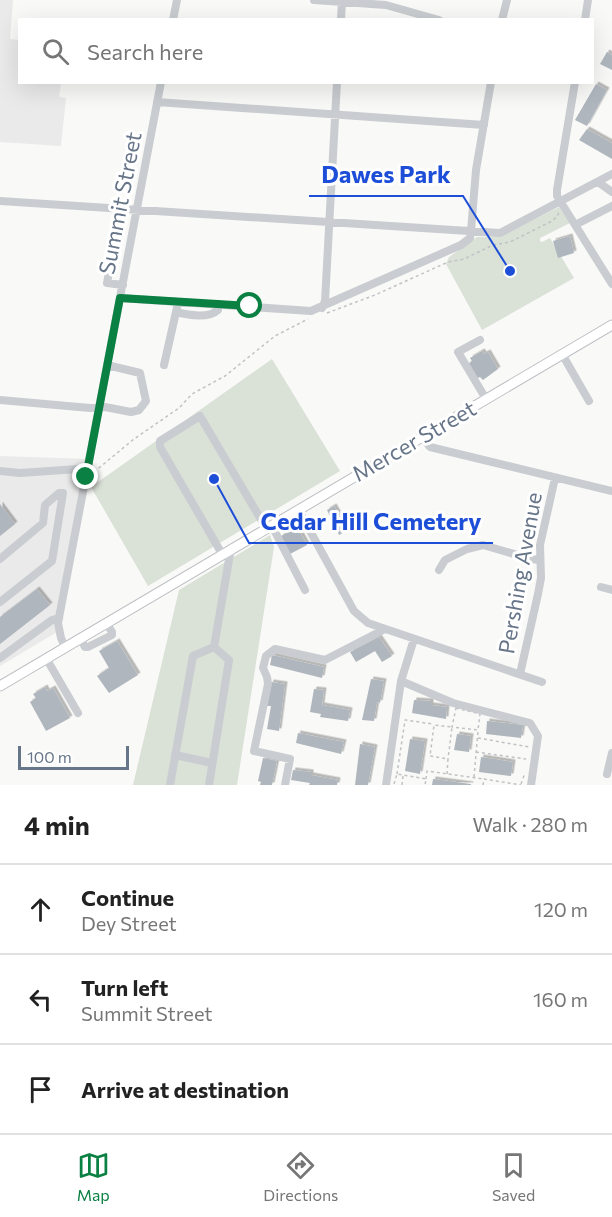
<!DOCTYPE html>
<meta charset="utf-8">
<style>
:root{--surface:#fff;--page:#f6f6f6;--text:#222;--muted:#767676;--line:#e0e0e0;--accent:#0b8043}
body{margin:0;font-family:Commissioner,sans-serif;background:var(--page);color:var(--text)}
.scale{position:absolute;left:18px;bottom:15px;width:111px;box-sizing:border-box;padding-left:6px;border:3px solid #677589;border-top:0;font-size:16px;line-height:21px;white-space:nowrap;color:#677589;-webkit-text-stroke:4px #fff;paint-order:stroke}
.stop{position:absolute;width:18px;height:18px;margin:-14px;border:4px solid #0b8043;border-radius:50%;background:#fff}
.stop.end{background:#0b8043;border-color:#fff;box-shadow:0 2px 6px #0008}
.list{margin:0;padding:0;list-style:none}
h2{display:flex;justify-content:space-between;align-items:center;height:78px;margin:0;padding:0 24px;font-size:26px}
h2 small{font-size:20px;font-weight:400;color:var(--muted)}
.list li{display:grid;grid-template-columns:39px 1fr auto;gap:18px;align-items:center;box-sizing:border-box;height:90px;padding:0 24px;border-top:2px solid var(--line)}
.list b{display:block;font-size:22px;white-space:nowrap}
.list p{margin:0;font-size:20px;white-space:nowrap;color:var(--muted)}
.list em{font-size:20px;font-style:normal;color:var(--muted)}
.icon{flex:none;width:33px;height:33px;fill:none;stroke:currentColor;stroke-width:2;stroke-linecap:round;stroke-linejoin:round}
.map{position:relative;flex:none;width:612px;height:785px;overflow:hidden}
.search{position:absolute;background:var(--surface);box-shadow:0 6px 24px #0002;left:18px;right:18px;top:18px;height:66px;display:flex;align-items:center;gap:15px;box-sizing:border-box;padding:0 21px;border-radius:0px;color:var(--muted);font-size:22px}
.sheet{height:348px;background:var(--surface)}
nav{display:flex;justify-content:space-around;align-items:center;box-sizing:border-box;height:84px;border-top:2px solid var(--line);background:var(--surface);font-size:16px;color:var(--muted)}
nav a{display:grid;justify-items:center;gap:3px}
nav .on{color:var(--accent)}
.map>svg:first-child{display:block}
</style>
<div class="map">
<svg width="612" height="785" viewBox="0 0 612 785">
<defs>
<filter id="shadow"><feDropShadow dx="2.5" dy="-2.5" stdDeviation="0" flood-color="#0004"/></filter>
</defs>
<rect width="100%" height="100%" fill="#f9f9f7"/>
<path fill="#eaeaea" d="M0,0H13L10,39L19,40L20,82L61,83L59,97L66,98L61,146L0,142Z
M0,456L89,459L57,632L0,666Z"/>
<path fill="#dae1d7" d="M559,207L570,223L540,238V241L542,242L550,238L574,278L482,330L446,264L449,257L477,237L501,236Z
M272,359L340,471L148,586L91,487Z
M270,535L274,547L237,785H133L179,590Z"/>
<path fill="#b0b6be" filter="url(#shadow)" d="M607,52L612,55V70L600,64Z
M596,84L607,90L587,126L575,120Z
M587,129L612,143V159L579,140Z
M570,236L574,253L558,258L553,241Z
M482,351L484,354L488,352L498,369L483,380L480,377L475,379L467,365L472,361L470,358Z
M0,504L15,524L0,536Z
M334,506L342,520L353,514L358,524L339,535L327,510Z
M297,527L307,545L290,554L281,536Z
M37,589L50,605L0,644V617Z
M379,637L392,656L382,662L375,651L356,662L350,652Z
M117,641L138,675L109,693L97,676L109,668L99,651Z
M272,655L324,667L322,678L270,665Z
M371,679L384,681L380,703L377,702L374,721L362,720Z
M271,682L285,684L279,731L267,729L271,706H267Z
M45,687L47,691L53,688L70,718L46,731L30,702L36,698L33,694Z
M314,689L324,690L322,705L350,710L348,721L320,717L321,714L310,712Z
M414,700L431,701V705L447,707L446,719L412,713Z
M487,721L523,725L521,738L486,734Z
M298,733L344,742L341,754L296,743Z
M457,734L471,736L469,752L454,750Z
M410,739L425,741L420,774L405,771Z
M360,744L375,747L368,785H355Z
M481,757L513,762L511,776L479,772Z
M263,758L277,761L272,785H260L261,782L258,781Z
M293,770L311,772V775L338,780L337,785H309L310,783L291,780Z
M433,779L471,784V785H432Z"/>
<g fill="none" stroke-linecap="round" stroke-linejoin="round">
<g stroke="#bcbfc4" stroke-width="11">
<path id="major" d="M0,686L612,325"/>
</g>
<path stroke="#c0c2c5" stroke-width="1.5" stroke-dasharray="3 3" stroke-linecap="butt" d="M327,313L375,295L448,262L464,259L493,245L510,242L550,222L557,217L559,212
M94,472L134,439L179,408L192,394L225,376L275,336L308,319
M456,708L480,714L478,730L452,727Z
M478,738L529,747
M476,752L526,759
M397,774L405,720L433,724
M447,774L448,759L430,756L434,725L452,727L448,759
M474,777L478,731
M426,779L427,771L484,779
M394,784L397,774L426,779L425,785
M521,784L525,773
M402,785L403,776
M483,785L484,779L521,785"/>
<path stroke="#c9ccd0" stroke-width="8" d="M314,0L386,5L439,20
M173,20L177,0
M341,20L342,0
M502,20L507,0
M585,20L588,0
M575,82L557,190V196L612,284
M157,102L484,125
M598,182L612,192
M0,201L500,233L612,174
M575,225L612,206
M111,262L107,283L123,285
M120,298L311,311L461,245L470,238L471,231L476,170L491,82
M178,302L176,312C189,315 208,319 218,310V304
M322,308L325,301L337,82
M480,340L458,352L486,399
M562,354L589,401
M164,365L176,312
M0,400L90,408L105,407L131,412L139,410L146,401L140,373L107,365
M421,436L430,447L612,491
M0,471L20,473L78,469L87,471
M298,509L354,611L368,623L542,682
M271,524L305,590
M222,554L160,447V441L200,416L266,528
M0,559L43,523L45,505L59,493H63L52,561L0,602
M439,570L445,560L467,549L483,545L531,559L540,560
M601,587L612,590
M80,638L85,647H88L112,635V632L106,623
M65,647L61,638L58,623L161,82
M214,647L231,548
M0,658L52,620L59,618
M46,658L78,713
M520,674L538,594L541,578L540,545L555,478
M401,681L453,703L530,723L538,736L531,785
M175,755L212,763
M607,774L612,753
M170,785L193,656L214,647
M209,785L229,660L214,647
M285,785L290,759L254,751L268,684L267,677L263,668L266,656L275,649L325,660L383,630
M386,785L401,681L414,639"/>
<use href="#major" stroke="#fff" stroke-width="9"/>
</g>
<g fill="none" stroke-linecap="round" stroke-linejoin="round">
<path stroke="#0b8043" stroke-width="8" d="M86,477L120,298L250,306"/>
</g>
<g text-anchor="middle" stroke-width="6" stroke-linejoin="round" paint-order="stroke">
<g font-size="22" fill="#677589" stroke="#fff">
<text transform="translate(120 203) rotate(-79)" y="8">Summit Street</text>
<text transform="translate(414 441) rotate(-30)" y="8">Mercer Street</text>
<text transform="translate(520 573) rotate(-80)" y="8">Pershing Avenue</text>
</g>
</g>
<path fill="none" stroke="#1d4ed8" stroke-width="2" d="M510 271L463 196H309M214 479L249 543H493"/>
<g fill="#1d4ed8" stroke="#fff" stroke-width="2">
<circle cx="510" cy="271" r="6"/>
<circle cx="214" cy="479" r="6"/>
</g>
<g font-size="24" text-anchor="middle" font-weight="bold" fill="#1d4ed8" stroke="#fff" stroke-width="6" stroke-linejoin="round" paint-order="stroke">
<text x="386" y="183">Dawes Park</text>
<text x="371" y="530">Cedar Hill Cemetery</text>
</g>
</svg>
<div class="scale">100 m</div>
<div class="stop" style="left:250px;top:306px"></div>
<div class="stop end" style="left:86px;top:477px"></div>
<div class="search"><svg class="icon" aria-label="search" viewBox="0 0 24 24"><circle cx="10" cy="10" r="6"/><path d="M15 15l6 6"/></svg>Search here</div>
</div>
<section class="sheet">
<h2>4 min<small>Walk · 280 m</small></h2>
<ul class="list">
<li><svg class="icon" aria-label="ahead" viewBox="0 0 24 24"><path d="M12 20V5M6 11l6-6 6 6"/></svg><div><b>Continue</b><p>Dey Street</p></div><em>120 m</em></li>
<li><svg class="icon" aria-label="left" viewBox="0 0 24 24"><path d="M17 20v-9H6M10 6l-5 5 5 5"/></svg><div><b>Turn left</b><p>Summit Street</p></div><em>160 m</em></li>
<li><svg class="icon" aria-label="arrive" viewBox="0 0 24 24"><path d="M6 21V4h12l-3 4 3 4H6"/></svg><div><b>Arrive at destination</b></div></li>
</ul>
</section>
<nav>
<a class="on"><svg class="icon" aria-label="map" viewBox="0 0 24 24"><path d="M3 6l6-2 6 2 6-2v14l-6 2-6-2-6 2zM9 4v14M15 6v14"/></svg>Map</a>
<a><svg class="icon" aria-label="directions" viewBox="0 0 24 24"><path d="M12 3l9 9-9 9-9-9zM9 14v-3h6M13 9l2 2-2 2"/></svg>Directions</a>
<a><svg class="icon" aria-label="saved" viewBox="0 0 24 24"><path d="M7 4h10v16l-5-4-5 4z"/></svg>Saved</a>
</nav>
